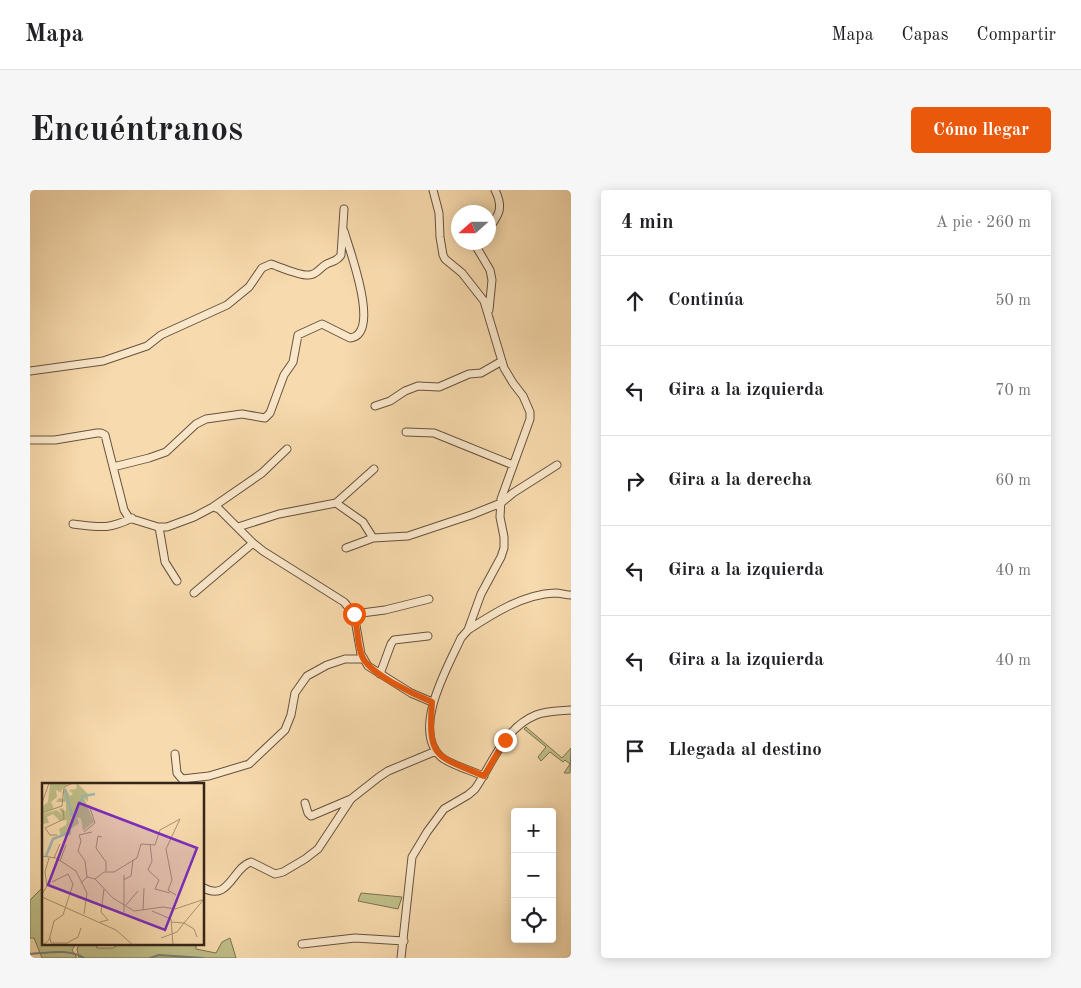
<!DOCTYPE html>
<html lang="es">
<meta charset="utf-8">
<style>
:root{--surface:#fff;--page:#f6f6f6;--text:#202124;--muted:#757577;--line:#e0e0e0;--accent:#ea580c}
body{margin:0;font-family:"Old Standard TT",serif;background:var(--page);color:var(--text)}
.controls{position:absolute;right:15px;bottom:15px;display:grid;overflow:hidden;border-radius:5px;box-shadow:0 2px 12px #0003}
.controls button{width:45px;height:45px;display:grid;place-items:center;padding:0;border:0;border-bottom:1px solid var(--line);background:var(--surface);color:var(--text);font:25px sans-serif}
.compass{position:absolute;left:421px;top:15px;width:45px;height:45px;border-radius:50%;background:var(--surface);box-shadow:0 2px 12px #0003;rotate:249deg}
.stop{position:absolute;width:15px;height:15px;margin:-11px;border:4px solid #ea580c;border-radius:50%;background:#fff}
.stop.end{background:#ea580c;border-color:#fff;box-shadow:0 1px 5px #0008}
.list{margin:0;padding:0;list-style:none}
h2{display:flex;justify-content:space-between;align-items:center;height:65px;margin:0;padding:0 20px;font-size:21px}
h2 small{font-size:16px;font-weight:400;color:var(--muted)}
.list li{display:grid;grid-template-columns:32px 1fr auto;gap:15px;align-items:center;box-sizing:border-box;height:90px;padding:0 20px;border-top:1px solid var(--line)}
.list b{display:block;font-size:19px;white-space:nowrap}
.list em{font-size:16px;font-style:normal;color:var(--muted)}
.icon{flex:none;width:28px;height:28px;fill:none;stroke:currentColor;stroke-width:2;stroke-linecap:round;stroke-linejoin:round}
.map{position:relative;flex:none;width:541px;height:768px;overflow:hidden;border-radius:5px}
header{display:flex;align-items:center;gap:30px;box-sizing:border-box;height:70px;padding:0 25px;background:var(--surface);border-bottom:1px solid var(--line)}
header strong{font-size:24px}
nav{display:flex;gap:28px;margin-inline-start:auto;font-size:18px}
.intro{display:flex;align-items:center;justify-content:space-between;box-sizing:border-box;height:120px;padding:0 30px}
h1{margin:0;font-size:35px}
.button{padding:12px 22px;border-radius:5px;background:var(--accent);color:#fff;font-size:18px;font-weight:700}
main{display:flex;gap:30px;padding:0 30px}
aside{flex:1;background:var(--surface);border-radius:5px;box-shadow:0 2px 12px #0003}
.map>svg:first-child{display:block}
</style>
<header>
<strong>Mapa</strong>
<nav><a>Mapa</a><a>Capas</a><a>Compartir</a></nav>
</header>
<div class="intro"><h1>Encuéntranos</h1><a class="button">Cómo llegar</a></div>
<main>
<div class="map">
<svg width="541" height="768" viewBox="0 0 541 768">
<rect width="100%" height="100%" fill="#f7daad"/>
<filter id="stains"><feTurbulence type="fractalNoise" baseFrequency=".004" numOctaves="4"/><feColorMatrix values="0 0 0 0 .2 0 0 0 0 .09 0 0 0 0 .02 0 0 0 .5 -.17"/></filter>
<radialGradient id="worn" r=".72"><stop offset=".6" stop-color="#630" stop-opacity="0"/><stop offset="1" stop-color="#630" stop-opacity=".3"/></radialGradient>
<path fill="#bfbe88" stroke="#7a7250" d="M496,537L532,568L541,558L540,583H534L540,574L535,570L533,572L520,562L511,571L508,567L516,557L494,539Z
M14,696V754H46L42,760L47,768H12L4,748H0V710Z
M331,703L372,707L368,719L328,711Z
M200,748L206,768H49L47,759L49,754H66L67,758H83L89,754H166V759L186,763L192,752Z"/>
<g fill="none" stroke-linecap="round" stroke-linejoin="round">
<path stroke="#757e75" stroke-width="2" d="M0,764C17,763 39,758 54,768
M120,768L129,765L173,768"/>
<g stroke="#66523e" stroke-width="9">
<path id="street" d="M403,0L409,23L410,47L413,65L415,69L432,83L454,111L474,178L483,193L493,206L500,222V229L471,309L470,327L474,347V358L471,367L451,404L438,440L431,448C418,477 381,539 411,567C421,575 442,581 454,586
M458,40C469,25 474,18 465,0
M449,52L447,58L460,80L462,90L459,120
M0,181L73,171L117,156L131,145L197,115L219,97L232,78L241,74C250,77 270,86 279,85C286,85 290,78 295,75C301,71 307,72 311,65L314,19
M345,216L360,211L375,201L388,196L409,197L439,184L451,183L472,171
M376,242L404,243L483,275
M0,250H25L67,243H71L75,245L94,320L99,328L128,337H137L164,327L183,317L189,319L223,353L233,361L314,412L324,424L331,464L338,476L381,503L402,512
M83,277L119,268L136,262L166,234L176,229L212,224L235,228L240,223L254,185L263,172L268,145L292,134L320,148C352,145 319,59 314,41
M306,313L344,279
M183,317L232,283L257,259
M43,334C69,337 78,340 102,328
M129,337L135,372L147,391
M208,337L249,324L306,313L333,332L343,348
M316,358L343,348L378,346L441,325L471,313L483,303L527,275
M164,403L223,353
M324,424L355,420L399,409
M438,440C464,423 494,404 525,403C531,403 536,405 541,405
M350,484L361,454L364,450L398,446
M145,564L147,583L152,589L179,586L219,574L255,540L261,525L265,503L277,486L297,475L315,469H333
M275,613L278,623L281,626L321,609
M174,698C199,712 203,677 221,672L245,684L253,682L275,669L288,659L321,609L349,587L358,581L406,561
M272,754L325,748L374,751
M371,768L382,667L397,642L414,619L438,605L445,599C463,573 474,538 506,525C516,521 530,521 541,520"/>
</g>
<use href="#street" stroke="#fae7ca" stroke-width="7"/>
</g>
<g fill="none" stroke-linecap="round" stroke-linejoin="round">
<path stroke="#ea580c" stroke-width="6" d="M324,424C328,438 327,454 332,466C338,483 385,505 402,512C398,569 405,565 454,586L475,550"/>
</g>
<g transform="translate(12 593)">
<rect width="162" height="162" fill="#f7daad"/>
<path d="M28,0L21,4L19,9L22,11L23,4L28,13L31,11L27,7L34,6L35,0L46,11V19L42,15L52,39L41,48L39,36L35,34L37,40L29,46V52L19,53L17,46L24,42L25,37L18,38L11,31L5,34L7,40L1,41L0,31L15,27L20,32L17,26L20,25L24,29V19H14L17,15L22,16V11L14,7L15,14L9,19L12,26L0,29V24L6,19L8,1Z" fill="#bfbe88"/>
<path fill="none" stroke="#9fb9b2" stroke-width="2.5" d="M23,6L30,33M4,73L11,56L26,50L41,13L53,11"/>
<path fill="none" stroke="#a99272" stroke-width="1" d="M0,20L7,0M0,30L20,23L22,4L31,0M3,45L22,36L21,27M3,45L8,52H15M42,49L53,40L47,22M60,54L56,53L54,65L64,79V88M108,61L110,78L106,87L117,97L113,106L128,110M0,73L14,75L34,88L45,110L42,131M12,75L18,61M18,78L24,62M82,92V129M45,94L43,78L36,68L39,58L37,52L50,49M53,96L62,89H72L95,75L99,61L113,62L118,47L138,36L124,66L130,97L126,107L134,112M81,97L89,93L91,77M39,100L45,94L53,96L71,115L92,128L121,124L133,126L163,116M0,111L5,103L3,89L7,75M0,114L74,147L91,162M84,122L96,108M101,127L102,105M110,128L129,136L131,162M58,139L66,137L59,129L62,106M129,139L142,140L162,116M8,155L9,160H25L36,154L39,145M119,155L135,149L142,140L152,146L155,154M1,162L7,157L12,138L21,132L31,101L26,91L10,99"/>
<path fill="#7b2cbf" fill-opacity="0.15" stroke="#7b2cbf" stroke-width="2.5" d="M37,20L155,65L123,147L6,102Z"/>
<rect width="162" height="162" fill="none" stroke="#352519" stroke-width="2.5"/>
</g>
<rect width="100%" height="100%" filter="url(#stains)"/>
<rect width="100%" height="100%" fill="url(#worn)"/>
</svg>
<div class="controls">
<button>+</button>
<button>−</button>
<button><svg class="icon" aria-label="locate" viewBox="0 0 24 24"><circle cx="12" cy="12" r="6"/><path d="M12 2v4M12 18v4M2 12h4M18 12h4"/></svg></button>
</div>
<svg class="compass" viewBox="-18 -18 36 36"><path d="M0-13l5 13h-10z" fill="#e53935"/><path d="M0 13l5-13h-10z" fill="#757577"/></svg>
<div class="stop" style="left:324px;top:424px"></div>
<div class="stop end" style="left:475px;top:550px"></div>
</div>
<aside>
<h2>4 min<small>A pie · 260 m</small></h2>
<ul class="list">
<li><svg class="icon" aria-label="ahead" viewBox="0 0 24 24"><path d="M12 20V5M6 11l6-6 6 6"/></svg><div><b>Continúa</b></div><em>50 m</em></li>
<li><svg class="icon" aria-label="left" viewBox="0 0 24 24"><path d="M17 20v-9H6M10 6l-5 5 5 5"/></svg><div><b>Gira a la izquierda</b></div><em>70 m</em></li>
<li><svg class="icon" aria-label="right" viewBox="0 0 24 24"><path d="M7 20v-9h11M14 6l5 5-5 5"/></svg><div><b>Gira a la derecha</b></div><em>60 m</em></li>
<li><svg class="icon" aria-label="left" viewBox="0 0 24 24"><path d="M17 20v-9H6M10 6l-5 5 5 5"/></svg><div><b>Gira a la izquierda</b></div><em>40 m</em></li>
<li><svg class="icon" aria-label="left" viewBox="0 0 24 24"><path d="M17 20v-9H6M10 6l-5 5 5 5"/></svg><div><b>Gira a la izquierda</b></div><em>40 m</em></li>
<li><svg class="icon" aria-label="arrive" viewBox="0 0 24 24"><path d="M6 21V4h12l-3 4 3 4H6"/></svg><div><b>Llegada al destino</b></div></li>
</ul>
</aside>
</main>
